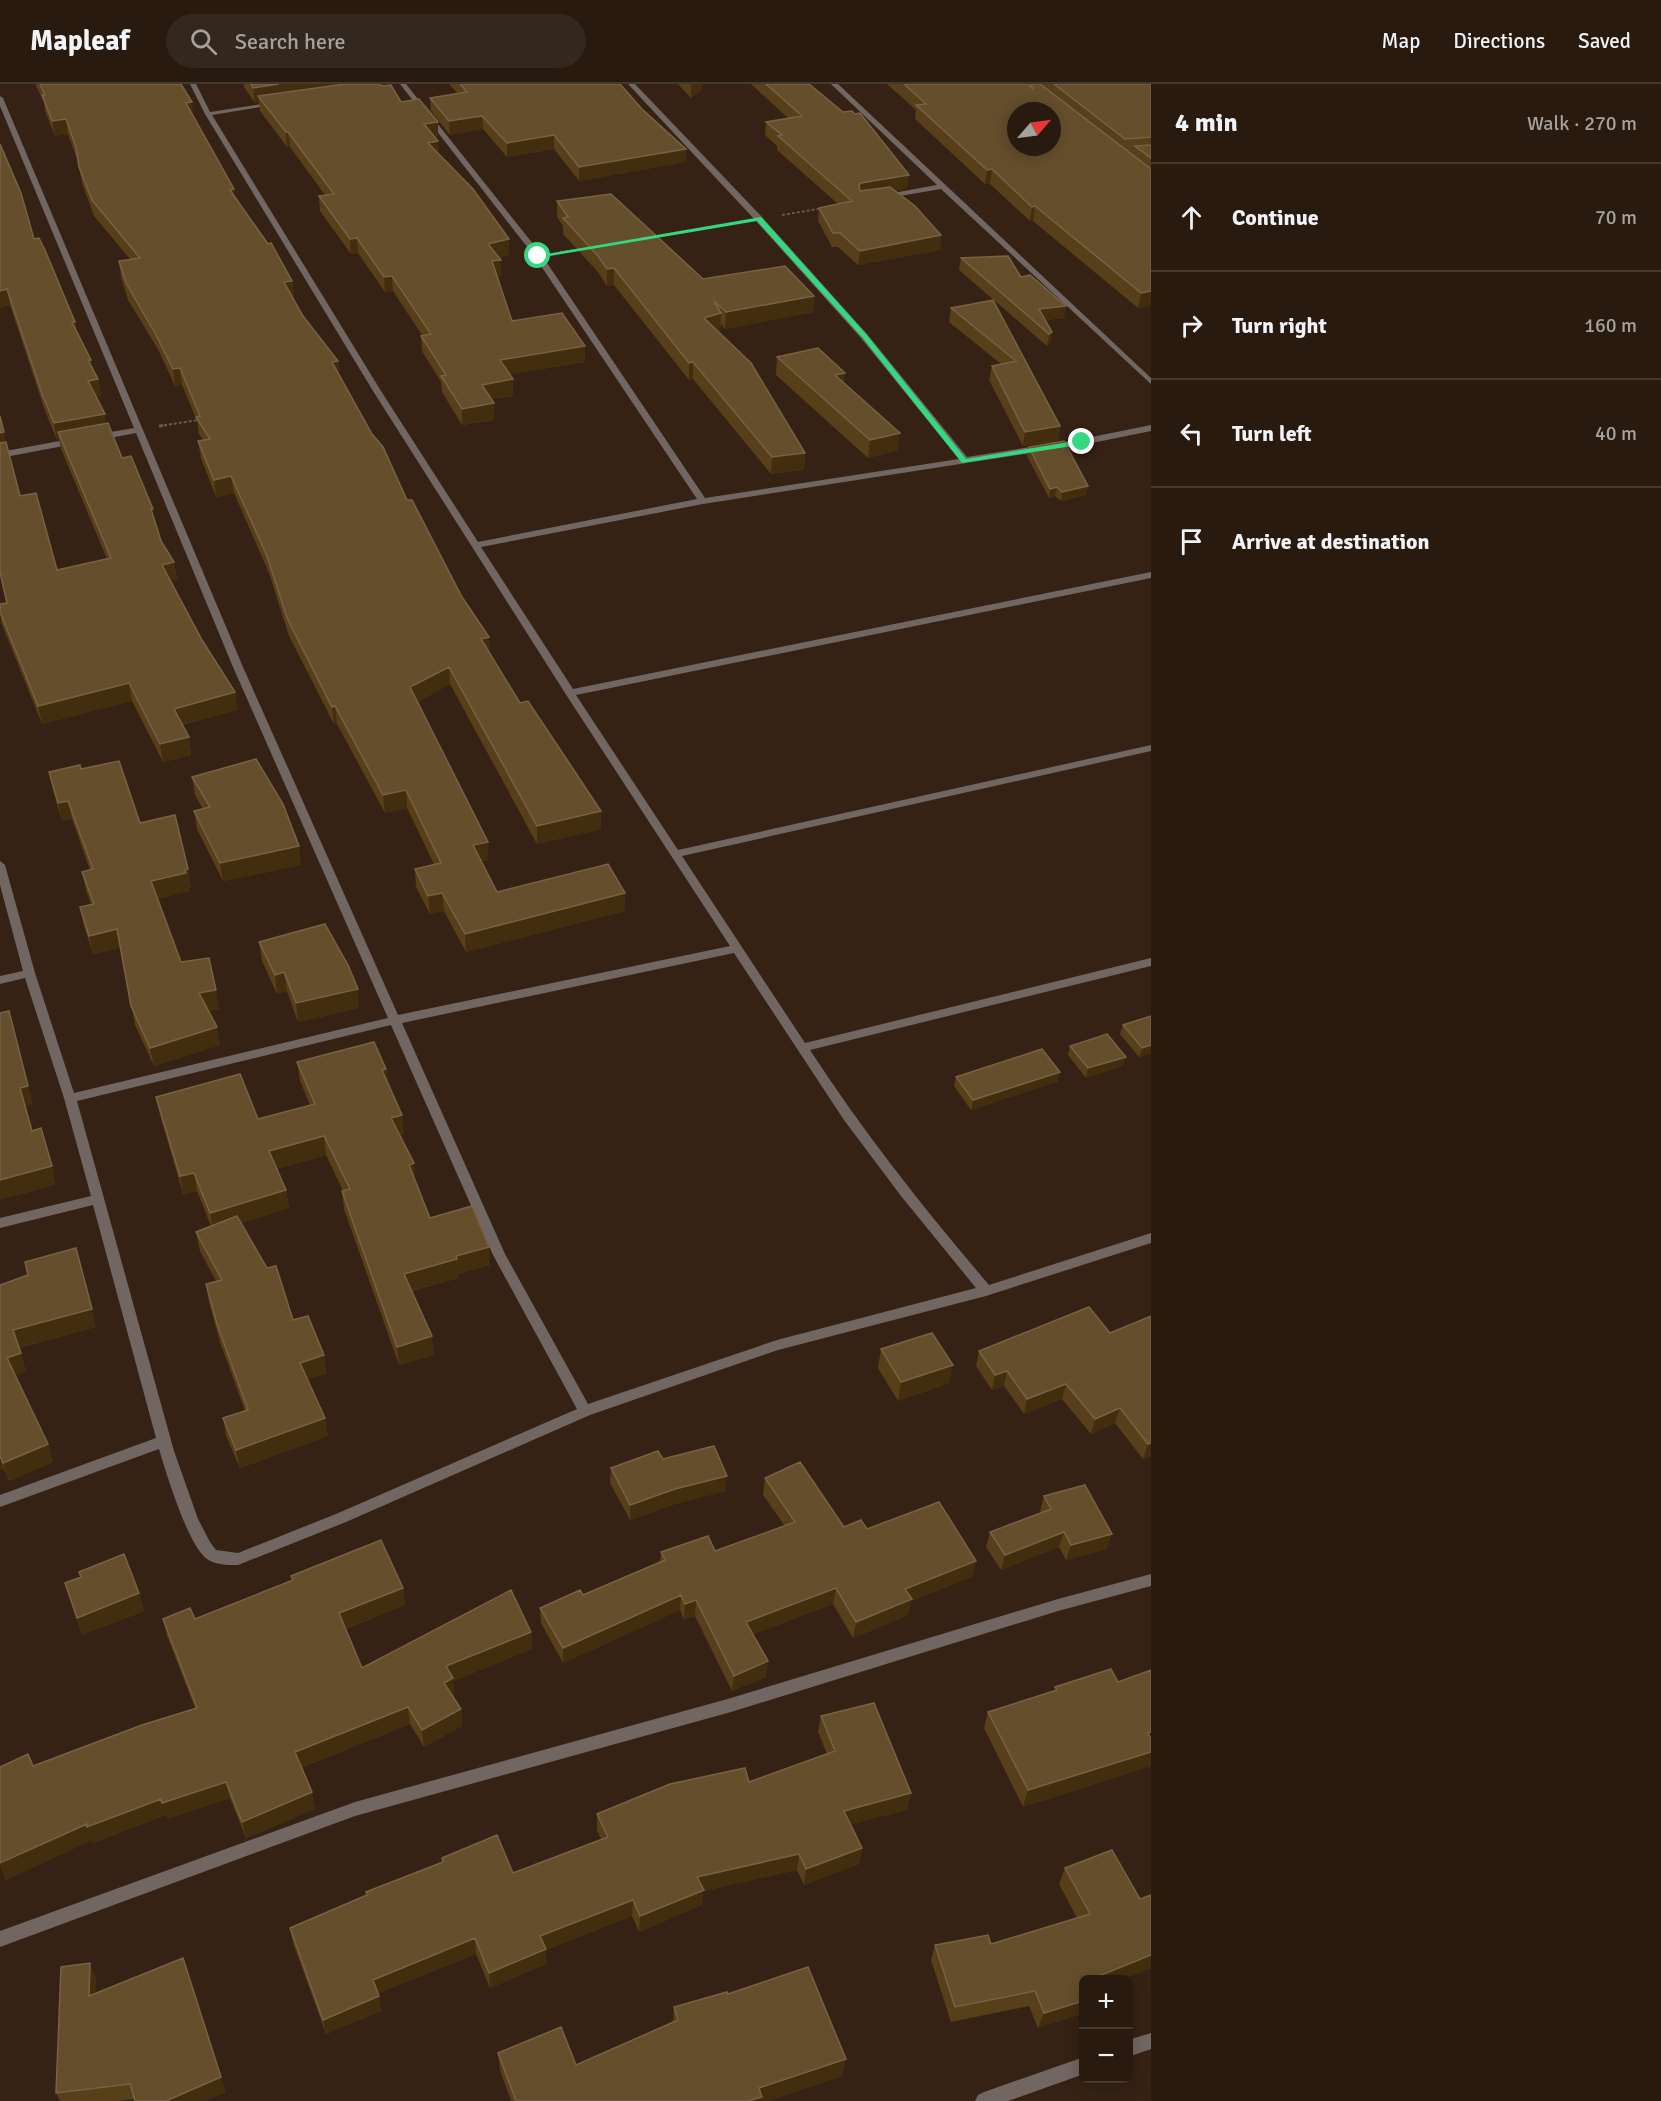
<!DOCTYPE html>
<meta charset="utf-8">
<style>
:root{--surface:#281a0f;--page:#34271d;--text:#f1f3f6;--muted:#a5a19e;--line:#44382f}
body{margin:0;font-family:Signika,sans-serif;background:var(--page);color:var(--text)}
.controls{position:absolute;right:18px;bottom:18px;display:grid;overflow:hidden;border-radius:9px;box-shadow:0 3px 15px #0003}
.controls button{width:54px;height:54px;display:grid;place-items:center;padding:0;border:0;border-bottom:2px solid var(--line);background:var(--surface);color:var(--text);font:30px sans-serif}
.compass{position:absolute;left:1007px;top:18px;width:54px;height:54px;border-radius:50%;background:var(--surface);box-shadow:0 3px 15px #0003;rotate:62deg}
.stop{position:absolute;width:18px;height:18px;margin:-14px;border:4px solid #33d881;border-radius:50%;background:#fff}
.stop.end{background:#33d881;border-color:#fff;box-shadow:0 2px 6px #0008}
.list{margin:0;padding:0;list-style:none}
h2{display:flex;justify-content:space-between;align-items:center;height:78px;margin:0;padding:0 24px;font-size:26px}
h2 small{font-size:20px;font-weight:400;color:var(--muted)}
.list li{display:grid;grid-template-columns:39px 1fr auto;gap:18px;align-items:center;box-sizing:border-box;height:108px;padding:0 24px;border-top:2px solid var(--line)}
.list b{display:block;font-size:22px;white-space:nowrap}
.list em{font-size:20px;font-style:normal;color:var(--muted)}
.icon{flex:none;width:33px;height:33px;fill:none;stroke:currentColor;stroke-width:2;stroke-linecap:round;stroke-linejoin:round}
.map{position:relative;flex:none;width:1151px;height:2017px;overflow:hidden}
header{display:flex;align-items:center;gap:36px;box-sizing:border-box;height:84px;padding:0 30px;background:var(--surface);border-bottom:2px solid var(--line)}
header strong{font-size:28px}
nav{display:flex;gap:33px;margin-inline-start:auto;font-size:21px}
.search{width:420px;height:54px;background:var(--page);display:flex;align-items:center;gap:15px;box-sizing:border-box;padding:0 21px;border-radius:33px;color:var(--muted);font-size:22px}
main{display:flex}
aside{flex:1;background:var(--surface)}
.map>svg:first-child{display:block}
</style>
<header>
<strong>Mapleaf</strong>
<div class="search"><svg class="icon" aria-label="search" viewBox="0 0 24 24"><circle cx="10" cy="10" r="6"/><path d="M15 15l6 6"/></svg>Search here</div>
<nav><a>Map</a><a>Directions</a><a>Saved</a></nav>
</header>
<main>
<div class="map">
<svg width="1151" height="2017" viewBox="0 0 1151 2017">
<rect width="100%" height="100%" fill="#352214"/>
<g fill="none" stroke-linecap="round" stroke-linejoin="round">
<path stroke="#69584b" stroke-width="2" stroke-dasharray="3 2" stroke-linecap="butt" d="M782,131L824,124
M651,153L733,139
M560,168L582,165
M159,342L199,336"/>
<path stroke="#69584b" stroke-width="3" stroke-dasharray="4 2" stroke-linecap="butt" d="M159,342L166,341"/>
<path fill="#726662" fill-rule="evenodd" d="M190,0H196L210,28L275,18L278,20L212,31L381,307L478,458L697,415L535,173L400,0H406L541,170L705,414L959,375L861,254L756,137L628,0H635L762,133L867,250L967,373L1082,355L1151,341V347L1082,361L703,420L481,463L573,605L1151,488V494L576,611L678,766L1151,661V667L682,772L805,959L1151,874V882L810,966C864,1049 925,1126 989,1201L1151,1149V1159L986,1212L778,1266L590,1331L346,1438L238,1481C228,1481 215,1481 207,1475C188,1462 166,1388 159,1365L0,1423V1411L156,1354L93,1121L0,1144V1134L91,1112L64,1014L25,894L0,900V892L23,887L0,801V777L5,781L35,889L74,1009L388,934L233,583L136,349L99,356L95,353L99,350L134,344L0,22V12L3,14L243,583L398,931L730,862L565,609L373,307L205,30ZM734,869L844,1036L901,1112L976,1204L777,1256L588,1320L505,1170L402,939ZM391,941L493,1171L577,1325L336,1430L238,1469L216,1466L210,1458L198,1435L174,1367L77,1017Z
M831,0H838L1151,294V300L941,105L882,115V111L937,101Z
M76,354L80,357L79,359L0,374V368Z
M1151,1490V1502L1058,1527L731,1628L355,1732L0,1863V1847L355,1718L731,1614L1058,1515Z
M1151,1949V1965L1128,1973V1956Z
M1084,1973V1990L1008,2017H975L978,2011L984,2008Z"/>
</g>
<path fill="#563f19" d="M35,0H181L193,33L235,113L292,197L294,213H292L303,232L338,277L339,290L490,569L520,619L601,745L537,760L450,600L417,618L488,758V776L481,777L497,808L625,809V827L466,868L444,827L430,830L416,803L415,785L434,780L407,724L385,729L337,640H334L289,552L269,489L234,409L216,413L201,374L198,357L203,356L199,350L197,337L182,301L175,302L159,267L128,216L121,193L119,177L130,175L94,132L82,99L78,78L68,50L55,52L45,27L44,18Z
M244,0H380L401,18L438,38V53H434L438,69L509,171L498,173L501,176V192H497L512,237L585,278L510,290L513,295V312L491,315L494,336L462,341L442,308L441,298L422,267L421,252L422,251L393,207L385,208L358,169L351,170L320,127L319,112L325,111L290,63H287L260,27L259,19H255L244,3Z
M449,0H620L642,25L686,65L685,78L579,97L554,65L507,73L483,45L450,51L431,27L430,14L457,9Z
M678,0H702V6L691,14Z
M751,0H809L909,91L907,104L895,107L941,151L940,166L858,181L838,163H832L818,137L819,124L838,120L777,66V62L765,51L766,38L788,34Z
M887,0H1151V221L1138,224L1033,137H1030L990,100H985L915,35L916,26Z
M0,60L34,155L75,238L77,249L91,276L93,286L98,295L101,312L96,313L106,340L122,374L155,437L161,457L174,478L177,495L170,496L202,556L235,608L237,626L182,641L189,653L191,671L163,678L132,617L42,640L1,538L0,520L7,519L6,358L20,412L57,486L107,475L61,365L59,355L57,356L45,327L10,221L0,224Z
M557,117L703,195L814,212L813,228L725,245L721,240L720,246L717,247L805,369L804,386L771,390L693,295L689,296L614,201L607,202L598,188L563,150V142L557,133Z
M961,174L1021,193L1064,234L1045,236L1052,248L1050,259L1047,262L959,186Z
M993,216L1060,342L1058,357L1023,362L989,296L992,282L1001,280L949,238L951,224Z
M777,273L844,298L898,366L868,374L776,291Z
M1029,363L1086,411L1061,417L1055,412L1049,414L1027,372Z
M81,685L140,739L188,785L191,804H189V807L157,815L181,878L219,925L208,927L220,961L154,982L135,941L121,864L93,870L84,842L80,823L91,821L86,806L82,788L90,786L72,735L62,737L53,706L49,688Z
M192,693L301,781L223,797L197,745L194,727L203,725L195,711Z
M259,858L359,924L298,938L287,907L277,910L262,877Z
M1151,932V969L1139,973L1120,950L1123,941Z
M1070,962L1123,982L1086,994L1068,971Z
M297,978L386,985L388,999L404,1050L399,1051L414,1079L415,1096L430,1134L490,1181L458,1190V1194L412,1207L434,1271L399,1281L344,1125L342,1107H343L326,1071L276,1085L286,1106L289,1124L241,1139L293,1236L324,1271L326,1290L307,1295L325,1334L328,1352L240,1384L226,1352L223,1334L245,1327L220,1258L209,1218L206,1200L216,1197L200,1167L196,1148L211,1142L197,1107L183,1110L160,1031L156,1013L258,1035L310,1021L300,997Z
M956,993L1058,997L971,1026L954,1002Z
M0,1201L96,1243L19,1264L26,1288L15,1291L48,1360L53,1378L9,1397L4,1385L0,1386Z
M1151,1232V1372L1143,1375L1115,1339L1091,1350L1062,1315L1024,1330L1004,1302L992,1306L976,1282L979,1267L1110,1249Z
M881,1265L949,1299L898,1317L878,1284Z
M663,1375L725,1407L675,1420L630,1436L610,1399L611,1384Z
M765,1394L844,1443L867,1445L976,1477L972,1493L911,1517L908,1531L853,1554L833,1520L753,1550L766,1593L732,1607L695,1532L684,1536L680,1526L563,1579L541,1539L540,1524L583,1511L660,1478L661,1468L715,1467L785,1442L763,1411Z
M1044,1412L1107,1465L1066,1476L1059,1463L1001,1486L986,1463L990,1448L1041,1429L1040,1427Z
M79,1488L139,1509L144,1527L82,1551L65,1499L80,1493Z
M291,1492L403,1504L405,1521L346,1545L362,1584L531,1548L532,1565L453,1597L454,1611L453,1612L461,1625L462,1642L424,1663L410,1640L302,1683L315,1725L246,1754L230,1714L167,1735L166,1731L93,1759L92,1756L6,1796L0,1781V1683L33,1682L195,1624L167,1552L163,1535H195L292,1497Z
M1055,1603L1151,1682L1023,1723L984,1644L988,1628L1054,1607Z
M821,1632L911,1709L907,1726L850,1740L862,1764L859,1780L804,1801L797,1786L703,1807L702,1821L639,1848L632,1832L546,1866V1880L490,1904L476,1870L378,1909L381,1927L326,1950L293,1859L290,1844L366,1811V1808L442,1778V1774L513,1789L601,1755L597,1746V1730L749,1698L827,1670L818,1648Z
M1065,1784L1151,1884L1120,1896H1083L1038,1944L1029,1922L951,1938L931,1876L935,1861L991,1860L1077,1834L1059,1800Z
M96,1894L95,1910L226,2008L204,2017H135V2015L117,2017H60L56,2009Z
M728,1910L842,1992L768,2017H511L500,1986L498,1969L576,1981L673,1938L674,1923Z"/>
<path fill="#432d0f" d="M279,0H371L258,12L259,19H255L253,4Z
M692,0H702V6L691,14V1Z
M192,18L193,33L186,19Z
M482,32L483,45L450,51L449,37Z
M66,35L68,50L55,52L52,37Z
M438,38V53L424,55V40Z
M286,48H288L290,63H287Z
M554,51V65L507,73V59Z
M438,57L439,72L428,59Z
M686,65L685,78L579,97V83Z
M992,85L990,100H985L987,86Z
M909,91L907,104L860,113L859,101L861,99Z
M234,105L236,121L230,106Z
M1035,122L1033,137H1030L1032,123Z
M941,151L940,166L858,181L860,167Z
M357,154L358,169L351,170L350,155Z
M509,155V171L489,175L488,160Z
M501,176V192L493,193L492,177Z
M614,184V201L607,202V185Z
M392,192L393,207L385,208L384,193Z
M292,197L294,213L285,214L284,198Z
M7,205L10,221L0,224V207Z
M1151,207V221L1138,224L1141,209Z
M814,212L813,228L725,245L726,228Z
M1066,222L1064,234L1037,237L1039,225Z
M721,229L720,246L703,251L704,234Z
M72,238H75L78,254Z
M1052,248L1050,259L1047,262L1049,250Z
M585,262V278L500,292V276Z
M88,276H91L94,292Z
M338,277L339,294L332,278Z
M693,278V295L689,296V279Z
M180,284L182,301L175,302L173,285Z
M845,289L843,306L835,291Z
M98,295L101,312L91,314L88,297Z
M513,295V312L482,317V301Z
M494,319V336L462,341V325Z
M105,330L107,346L58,348L59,355L57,356L54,339Z
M1060,342L1058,357L1023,362L1025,348Z
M4,348L7,364L0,366V349Z
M900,349L898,366L868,374L870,356Z
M805,369L804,386L771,390L772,373Z
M231,392L234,409L216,413L214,396Z
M1088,402L1086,411L1061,417L1062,408Z
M1057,403L1055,412L1049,414L1050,405Z
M174,478L177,495L165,498L162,481Z
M489,553L490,571L481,555Z
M449,583L450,600L411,621L410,603Z
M129,599L132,617L42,640L38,622Z
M235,608L237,626L177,642L174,625Z
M335,622L337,640H334L332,623Z
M189,653L191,671L163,678L160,660Z
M406,706L407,724L385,729L383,711Z
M68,717L72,735L62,737L58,719Z
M601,727V745L537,760V742Z
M488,758V776L473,779V761Z
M299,762L301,781L223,797L220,779Z
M188,785L191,804H189V807L154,816L151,797Z
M442,809L444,827L430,830L428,812Z
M625,809V827L466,868L465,850Z
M117,845L121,864L93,870L89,852Z
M284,888L287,907L277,910L275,891Z
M358,905L359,924L298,938L296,919Z
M216,906L219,925L203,928L199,909Z
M217,943L220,961L154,982L150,964Z
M1151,961V969L1139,973L1142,964Z
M1126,973L1123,982L1086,994L1088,984Z
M386,985L388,1003L382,986Z
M1060,988L1058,997L971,1026L973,1016Z
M28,1002L33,1020L24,1023L20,1004Z
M402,1031L404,1050L392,1053L391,1034Z
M324,1052L326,1071L271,1086L269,1067Z
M414,1079L415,1098L409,1081Z
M52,1082L56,1101L0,1116V1096Z
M194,1089L197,1107L183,1110L180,1092Z
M286,1106L289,1124L213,1148L210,1129Z
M489,1163L490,1181L458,1190V1194L406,1208L404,1190L456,1172Z
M92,1225L96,1243L18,1264L13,1246Z
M432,1252L434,1271L399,1281L397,1263Z
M21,1269L26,1288L13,1292L7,1274Z
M324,1271L326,1290L303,1297L300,1279Z
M953,1281L949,1299L898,1317L901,1298Z
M1007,1287L1004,1302L992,1306L995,1291Z
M1066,1300L1062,1315L1024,1330L1027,1315Z
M1120,1324L1115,1339L1091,1350L1095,1335Z
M325,1334L328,1352L240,1384L236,1366Z
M1151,1359V1372L1143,1375L1148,1360Z
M48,1360L53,1378L9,1397L3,1379Z
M0,1374L4,1385L0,1386Z
M727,1392L725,1407L675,1420L630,1436V1421L675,1405Z
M1064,1448L1059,1463L1001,1486L1005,1471Z
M1112,1450L1107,1465L1066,1476L1071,1461Z
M976,1477L972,1493L911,1517L908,1531L853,1554L856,1538L905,1505Z
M403,1504L405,1521L342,1546L339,1529Z
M836,1504L833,1520L744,1554L746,1538Z
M139,1509L144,1527L82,1551L77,1534Z
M681,1511L680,1526L563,1579V1564Z
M696,1516L695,1532L684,1536L685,1520Z
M531,1548L532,1565L453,1597L454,1611L446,1616L444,1599L446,1582Z
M768,1577L766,1593L732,1607L734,1592Z
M408,1623L410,1640L298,1684L295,1668Z
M461,1625L462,1642L424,1663L422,1646Z
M1151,1668V1682L1023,1723L1028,1706Z
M226,1698L230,1714L167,1735L166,1731L93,1759L92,1756L6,1796L0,1781V1779L87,1740L161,1715Z
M312,1708L315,1725L246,1754L242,1738Z
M911,1709L907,1726L841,1743L844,1727Z
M862,1764L859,1780L804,1801L806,1785Z
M799,1770L797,1786L703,1807L702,1821L639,1848L640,1832L697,1793Z
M633,1816L632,1832L546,1866V1880L490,1904L489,1889L540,1852Z
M475,1854L476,1870L375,1911L373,1896Z
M1151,1871V1884L1120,1896H1089Z
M90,1879L96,1894L95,1927L89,1912Z
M379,1912L381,1927L326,1950L323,1936Z
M1083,1917V1930L1038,1944L1044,1929Z
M846,1975L842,1992L768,2017H748L759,2004Z
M221,1993L226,2008L204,2017H166Z"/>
<path fill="#654e2c" stroke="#786244" stroke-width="1.5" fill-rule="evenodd" d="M40,0H181L192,18L186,19L234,105L230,106L268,160L271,159L292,197L284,198L303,232L338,277L332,278L372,350L383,363L407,416H412L462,513L489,553L481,555L520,619L528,617L601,727L537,742L449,583L410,603L488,758L473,761L497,808L608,780L625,809L465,850L442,809L428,812L415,785L441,779L406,706L383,711L335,622L332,623L287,534L267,472L231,392L214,396L198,357L210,355L196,333L200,332L180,284L173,285L156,251L126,199L119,177L140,174L92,116L79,83L76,63L66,35L52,37L42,11H45Z
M251,0H279L253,4Z
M345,0H380L382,2L391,1L401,18L419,15L438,38L424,40L438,57L428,59L473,105L509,155L488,160L501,176L492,177L512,237L562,229L585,262L500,276L513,295L482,301L494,319L462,325L441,292L446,291L421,252L431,250L392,192L384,193L357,154L350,155L319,112L334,110L288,48H286L258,12Z
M460,0H620L642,25L686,65L579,83L554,51L507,59L482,32L449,37L430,14L467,8Z
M766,0H809L843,28L852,27L855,30L860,29L909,91L861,99L859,101L860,107L890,103L915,122L941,151L860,167L840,149H833L819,124L852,117L778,52L782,51L766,38L802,32Z
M904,0H1027L1033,5L1030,0H1040L1151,85V207L1141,209L1035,122L1032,123L992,85L987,86L916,21L926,20ZM1016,27H1052V63H1016Z
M1054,0H1151V53L1125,55Z
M0,60L21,109L34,155L39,154L45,166L75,238H72L91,276H88L98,295L88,297L105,330L54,339L42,310L7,205L0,207Z
M1151,61V74L1135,62Z
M611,110L703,195L785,182L814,212L726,228L714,217L721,229L704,234L751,279L805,369L772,373L693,278L689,279L614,184L607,185L598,172L563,134L568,133L557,117Z
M1008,172L1021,193L1030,191L1066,222L1039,225L1052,248L1049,250L961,174Z
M993,216L1060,342L1025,348L992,282L1016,277L951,224Z
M818,264L845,289L835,291L900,349L870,356L777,273Z
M0,332L4,348L0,349Z
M108,339L122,374L131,372L153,425H151L161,457L174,478L162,481L202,556L235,608L174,625L189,653L160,660L129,599L38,622L0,528V520L7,519L0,488V359L6,358L20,412L36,409L57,486L111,474L58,348Z
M1064,357L1088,402L1062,408L1057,403L1050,405L1029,363Z
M256,675L283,720L299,762L220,779L194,727L210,723L192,693Z
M119,677L140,739L175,731L188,785L185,786L186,789L151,797L181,878L209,874L216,906L199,909L217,943L150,964L131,922L117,845L89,852L80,823L94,820L82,788L93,785L68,717L58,719L49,688L80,681L81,685Z
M325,840L348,881L358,905L296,919L284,888L275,891L259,858Z
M9,927L28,1002L20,1004L32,1047L41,1044L52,1082L0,1096V929Z
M1151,932V961L1142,964L1123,941Z
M1107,950L1126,973L1088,984L1070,962Z
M374,958L386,985L382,986L402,1031L391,1034L414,1079L409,1081L430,1134L472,1122L489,1163L456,1172L457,1175L404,1190L432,1252L397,1263L342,1107L350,1105L324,1052L269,1067L286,1106L210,1129L194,1089L180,1092L156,1013L240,990L258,1035L315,1020L297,978Z
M1042,965L1060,988L973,1016L956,993Z
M237,1132L267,1184L276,1182L293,1236L308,1232L324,1271L300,1279L325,1334L236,1366L223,1334L248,1326L217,1240L206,1200L222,1196L196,1148Z
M76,1164L92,1225L13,1246L21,1269L7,1274L48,1360L3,1379L0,1372V1201L28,1191L25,1178Z
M1089,1223L1110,1249L1151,1232V1359L1148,1360L1120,1324L1095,1335L1066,1300L1027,1315L1007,1287L995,1291L979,1267Z
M932,1249L953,1281L901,1298L881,1265Z
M714,1362L727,1392L675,1405L630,1421L611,1384L658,1367L663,1375Z
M800,1378L844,1443L861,1436L867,1445L939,1418L976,1477L905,1505L912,1515L856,1538L836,1504L746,1538L768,1577L734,1592L696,1516L685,1520L681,1511L563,1564L540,1524L580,1506L583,1511L665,1476L661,1468L708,1452L715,1467L795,1438L765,1394Z
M1085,1401L1112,1450L1071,1461L1064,1448L1005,1471L990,1448L1051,1425L1044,1412Z
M381,1456L403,1504L339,1529L362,1584L511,1506L531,1548L446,1582L453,1594L444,1599L461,1625L422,1646L408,1623L295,1668L312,1708L242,1738L226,1698L162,1719L161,1715L87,1743V1740L0,1779V1683L28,1670L33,1682L142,1641L197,1624L163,1535L190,1524L195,1535L293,1496L291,1492Z
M124,1470L139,1509L77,1534L65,1499L81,1493L79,1488Z
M1111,1585L1118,1598L1151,1586V1648L1148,1649L1151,1655V1668L1028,1706L988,1628L1057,1606L1055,1603Z
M874,1619L911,1709L844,1727L862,1764L806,1785L799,1770L697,1793L704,1806L640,1832L633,1816L540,1852L546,1865L489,1889L475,1854L373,1896L379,1912L323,1936L290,1844L367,1811L366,1808L443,1778L442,1774L497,1751L513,1789L608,1753L597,1730L670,1700L745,1684L749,1698L835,1667L821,1632Z
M1112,1766L1140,1815L1151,1811V1871L1089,1896H1083V1917L1044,1929L1035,1907L955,1923L935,1861L988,1851L991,1860L1090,1830L1065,1784Z
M183,1874L221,1993L166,2017H135L130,2000L56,2009L61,1883L90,1879L89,1912Z
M808,1883L846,1975L759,2004L762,2013L748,2017H516L498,1969L561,1943L576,1981L678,1936L674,1923L727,1908L728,1910Z"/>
<path fill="#33d881" d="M761,133L866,250L966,375L1082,356L1085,360L962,379L862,253L757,137L538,174L535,172Z"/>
</svg>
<div class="controls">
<button>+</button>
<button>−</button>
</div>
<svg class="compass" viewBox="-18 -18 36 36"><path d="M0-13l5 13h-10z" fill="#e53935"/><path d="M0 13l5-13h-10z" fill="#a5a19e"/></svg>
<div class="stop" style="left:538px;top:172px"></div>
<div class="stop end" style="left:1082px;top:358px"></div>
</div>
<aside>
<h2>4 min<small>Walk · 270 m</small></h2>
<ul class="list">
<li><svg class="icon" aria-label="ahead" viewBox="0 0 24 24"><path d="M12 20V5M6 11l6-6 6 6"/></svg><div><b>Continue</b></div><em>70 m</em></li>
<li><svg class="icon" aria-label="right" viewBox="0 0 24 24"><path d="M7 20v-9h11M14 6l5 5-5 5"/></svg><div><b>Turn right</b></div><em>160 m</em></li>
<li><svg class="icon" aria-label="left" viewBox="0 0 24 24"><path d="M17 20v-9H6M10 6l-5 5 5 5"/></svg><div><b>Turn left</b></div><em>40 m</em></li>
<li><svg class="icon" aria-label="arrive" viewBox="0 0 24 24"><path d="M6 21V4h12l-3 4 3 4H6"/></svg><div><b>Arrive at destination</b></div></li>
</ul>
</aside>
</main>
